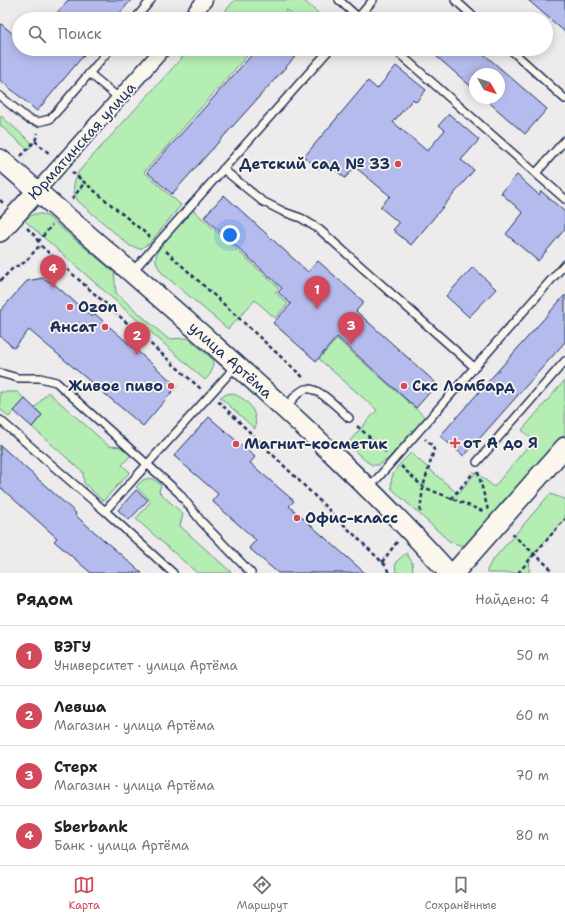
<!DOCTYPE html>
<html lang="ru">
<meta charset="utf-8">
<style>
:root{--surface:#fff;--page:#f2f2f2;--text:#222;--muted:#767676;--line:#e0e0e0;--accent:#d1495b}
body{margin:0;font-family:"Shantell Sans",sans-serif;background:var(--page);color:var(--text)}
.compass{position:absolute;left:469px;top:68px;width:36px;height:36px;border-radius:50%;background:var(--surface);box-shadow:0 2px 10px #0003;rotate:129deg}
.you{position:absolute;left:230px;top:235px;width:14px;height:14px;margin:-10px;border:3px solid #fff;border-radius:50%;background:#1a73e8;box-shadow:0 0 0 6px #1a73e833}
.badge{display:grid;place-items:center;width:26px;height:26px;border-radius:50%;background:var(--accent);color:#fff;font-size:13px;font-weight:700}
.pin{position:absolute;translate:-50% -33px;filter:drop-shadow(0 1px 2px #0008)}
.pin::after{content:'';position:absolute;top:21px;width:14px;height:12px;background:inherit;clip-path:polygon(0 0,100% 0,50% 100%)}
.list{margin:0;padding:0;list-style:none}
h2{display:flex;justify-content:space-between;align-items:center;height:52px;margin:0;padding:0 16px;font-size:17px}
h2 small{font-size:13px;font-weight:400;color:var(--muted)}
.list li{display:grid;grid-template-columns:26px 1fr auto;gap:12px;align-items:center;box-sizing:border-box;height:60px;padding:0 16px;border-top:1px solid var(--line)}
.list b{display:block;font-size:15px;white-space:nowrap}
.list p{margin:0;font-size:13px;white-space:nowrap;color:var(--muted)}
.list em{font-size:13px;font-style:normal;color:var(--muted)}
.icon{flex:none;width:22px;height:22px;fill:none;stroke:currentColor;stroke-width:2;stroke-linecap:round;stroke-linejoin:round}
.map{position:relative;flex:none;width:565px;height:573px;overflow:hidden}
.search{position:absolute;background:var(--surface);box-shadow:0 2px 10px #0003;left:12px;right:12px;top:12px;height:44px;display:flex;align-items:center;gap:10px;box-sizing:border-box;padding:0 14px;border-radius:22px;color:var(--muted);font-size:15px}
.sheet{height:292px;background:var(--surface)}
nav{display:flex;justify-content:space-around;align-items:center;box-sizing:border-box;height:56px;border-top:1px solid var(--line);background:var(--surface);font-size:11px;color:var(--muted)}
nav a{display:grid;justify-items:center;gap:2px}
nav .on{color:var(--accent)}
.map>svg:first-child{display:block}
</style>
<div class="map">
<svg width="565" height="573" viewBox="0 0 565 573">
<rect width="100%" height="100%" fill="#edebec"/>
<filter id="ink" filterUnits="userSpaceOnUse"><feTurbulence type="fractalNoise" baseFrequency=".025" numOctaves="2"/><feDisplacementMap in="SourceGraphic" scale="8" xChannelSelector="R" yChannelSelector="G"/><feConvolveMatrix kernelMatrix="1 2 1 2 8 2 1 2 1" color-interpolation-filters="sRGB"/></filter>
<g filter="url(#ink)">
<path fill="#b5eeb2" stroke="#688e88" d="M235,0H303L325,19H297L287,10L279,19H218Z
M190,49H253L144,172L181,205L150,243L140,249L130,246L78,201C71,189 73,184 79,171Z
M0,115L33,144L28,150L0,125Z
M193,210L279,288L275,292L288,304L275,318L255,300L228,329L163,274C159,269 155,263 156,257C157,244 183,220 193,210Z
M34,214H42L48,217L114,272L116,293L168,339L188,338L212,359C215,368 211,374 205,380L24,220Z
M337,339L425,417L388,459L378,465H372L366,461L347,444L377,410L319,359Z
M565,380V443L468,546L459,545L449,541L392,489C388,473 401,463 411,453L458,494L476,472L494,487L533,440L522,430Z
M0,392H17L25,399L9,417L0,409Z
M48,392L109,446L121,447L131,455L122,465L130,472L103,501L84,483L83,472L32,427L42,415L35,408Z
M230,393C248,398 258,411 255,429L220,397Z
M150,478L156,481L161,485L159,492L183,514L180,526L232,573H197L136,519L151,501L136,487L143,480Z
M550,494L565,499V519L530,557L529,573H487V570L492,561Z
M406,553L412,562L413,573H396L395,563Z"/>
<path fill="#b5bced" stroke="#1b2f5e" d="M68,0H131L115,19H52Z
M528,0H565V32Z
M0,23L19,39V49H89L37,111L0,80Z
M257,49H302L172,194L147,172Z
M428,49H478L547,109L525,134L484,98H499V74H475V90Z
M396,66L426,90L416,102L413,99L393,122L427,151L445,130L439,125L449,114L479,140L461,160L474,170L411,245L393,230L399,223L380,207L390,196L355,167L345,178L325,161L319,169L304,157L368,81L377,89Z
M517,175L539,195L541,191L565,212V229L538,261L506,234L523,213L501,193Z
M224,195L308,272L318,261L364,302L356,311L437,384L416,408L337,337L316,361L273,323L291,304L278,292L282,288L204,217Z
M473,267L496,289L469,317L446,296Z
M43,278L54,284L92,317L95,314L177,386L143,426L29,330L14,348L0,336V311L27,281Z
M565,295V342L464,456L440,436Z
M25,399L42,415L32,427L14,411Z
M209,417L255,457L250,463L294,501L289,506L365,573H278L249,548L256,540L212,501L218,494L174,456Z
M0,445L76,513L75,515L142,573H91L54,541L57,538L0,487Z
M136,490L148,500L129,520L118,510Z"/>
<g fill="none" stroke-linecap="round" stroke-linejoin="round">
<g stroke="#1b2f5e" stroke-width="10">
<path id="lane" d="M339,0L360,19
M455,0L476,19
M135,19L151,0
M357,19L373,0
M394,49L565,199
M510,49L565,99
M89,73L120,99
M0,96L28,119L38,122L50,119L59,109L110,49
M223,169L262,201L284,212L301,218L320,230L474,367
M536,173L565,140
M132,272L330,49
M0,373L18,378H40L56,382L179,493L201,521L251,573
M286,408C291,401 298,391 306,389C318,386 340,410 349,418
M0,420L105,511L173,573
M477,462L565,361
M369,488L565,264
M105,511L236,366"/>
</g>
<g stroke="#1b2f5e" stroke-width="17">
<path id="street" d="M189,19L205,0
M37,191L163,49"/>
</g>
<g stroke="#1b2f5e" stroke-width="22">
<g id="secondary">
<path id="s1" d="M0,159C72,221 144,283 215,346C297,419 376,492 449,573"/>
<path d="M0,232L37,191"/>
<path d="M454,573L565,447"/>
</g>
</g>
<path stroke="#1b2f5e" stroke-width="2.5" stroke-dasharray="4 3" stroke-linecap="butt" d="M35,141L51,155
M21,156L35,141L38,133
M72,172L150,237
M72,199L85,182
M0,200L4,204
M27,228L35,236L39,243
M38,242L52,225
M166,251L305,379
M0,281L14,267L20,265L25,262L40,245L201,389
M218,401L385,565L389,573
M357,426L387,453
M401,466L423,487L485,512
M478,472L488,510
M451,499L474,472
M420,512L423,487L434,450L432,445L425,439
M512,534L549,567L552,573
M382,562L397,542
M518,573L565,519"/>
<use href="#lane" stroke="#fbf7ec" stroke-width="7"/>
<use href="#street" stroke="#fbf7ec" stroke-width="14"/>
<use href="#secondary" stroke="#fbf7ec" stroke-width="19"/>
</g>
</g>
<g fill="#d1495b" stroke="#fbf7ec" stroke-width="1.5">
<circle cx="398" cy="164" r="4"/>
<circle cx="70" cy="307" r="4"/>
<circle cx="105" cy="327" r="4"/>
<circle cx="171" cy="386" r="4"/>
<circle cx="404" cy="386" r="4"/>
<path d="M453 437h4v4h4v4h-4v4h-4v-4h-4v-4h4z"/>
<circle cx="236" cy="444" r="4"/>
<circle cx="297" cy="518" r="4"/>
</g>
<g text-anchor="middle" stroke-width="3.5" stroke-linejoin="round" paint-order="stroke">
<g font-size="15" fill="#1b2f5e" stroke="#fbf7ec">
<text transform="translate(82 141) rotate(-48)" y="5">Юрматинская улица</text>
<text dy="5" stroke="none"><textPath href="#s1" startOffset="306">улица Артёма</textPath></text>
</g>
<g font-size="15" font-weight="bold" fill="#1b2f5e" stroke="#fbf7ec" text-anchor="start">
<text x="390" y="169" text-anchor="end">Детский сад № 33</text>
<text x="78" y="312">Ozon</text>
<text x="97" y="332" text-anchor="end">Ансат</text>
<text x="163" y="391" text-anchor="end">Живое пиво</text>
<text x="412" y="391">Скс Ломбард</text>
<text x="463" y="448">от А до Я</text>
<text x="244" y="449">Магнит-косметик</text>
<text x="305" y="523">Офис-класс</text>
</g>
</g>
</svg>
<svg class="compass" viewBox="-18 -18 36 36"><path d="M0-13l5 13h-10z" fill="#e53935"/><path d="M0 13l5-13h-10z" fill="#767676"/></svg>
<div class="you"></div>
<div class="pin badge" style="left:317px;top:309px">1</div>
<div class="pin badge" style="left:137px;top:355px">2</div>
<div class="pin badge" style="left:351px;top:345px">3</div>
<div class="pin badge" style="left:53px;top:288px">4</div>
<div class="search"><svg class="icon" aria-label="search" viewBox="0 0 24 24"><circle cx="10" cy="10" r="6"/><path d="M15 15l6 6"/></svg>Поиск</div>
</div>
<section class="sheet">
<h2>Рядом<small>Найдено: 4</small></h2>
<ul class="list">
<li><span class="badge">1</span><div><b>ВЭГУ</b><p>Университет · улица Артёма</p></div><em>50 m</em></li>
<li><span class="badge">2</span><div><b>Левша</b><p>Магазин · улица Артёма</p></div><em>60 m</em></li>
<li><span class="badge">3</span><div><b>Стерх</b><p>Магазин · улица Артёма</p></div><em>70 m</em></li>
<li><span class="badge">4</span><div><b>Sberbank</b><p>Банк · улица Артёма</p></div><em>80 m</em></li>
</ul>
</section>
<nav>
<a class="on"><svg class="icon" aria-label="map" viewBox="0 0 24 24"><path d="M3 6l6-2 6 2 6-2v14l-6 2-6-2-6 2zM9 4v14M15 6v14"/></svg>Карта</a>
<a><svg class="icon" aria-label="directions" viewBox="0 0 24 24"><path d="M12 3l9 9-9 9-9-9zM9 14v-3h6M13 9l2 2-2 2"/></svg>Маршрут</a>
<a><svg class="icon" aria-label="saved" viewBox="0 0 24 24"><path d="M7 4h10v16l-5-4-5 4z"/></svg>Сохранённые</a>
</nav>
